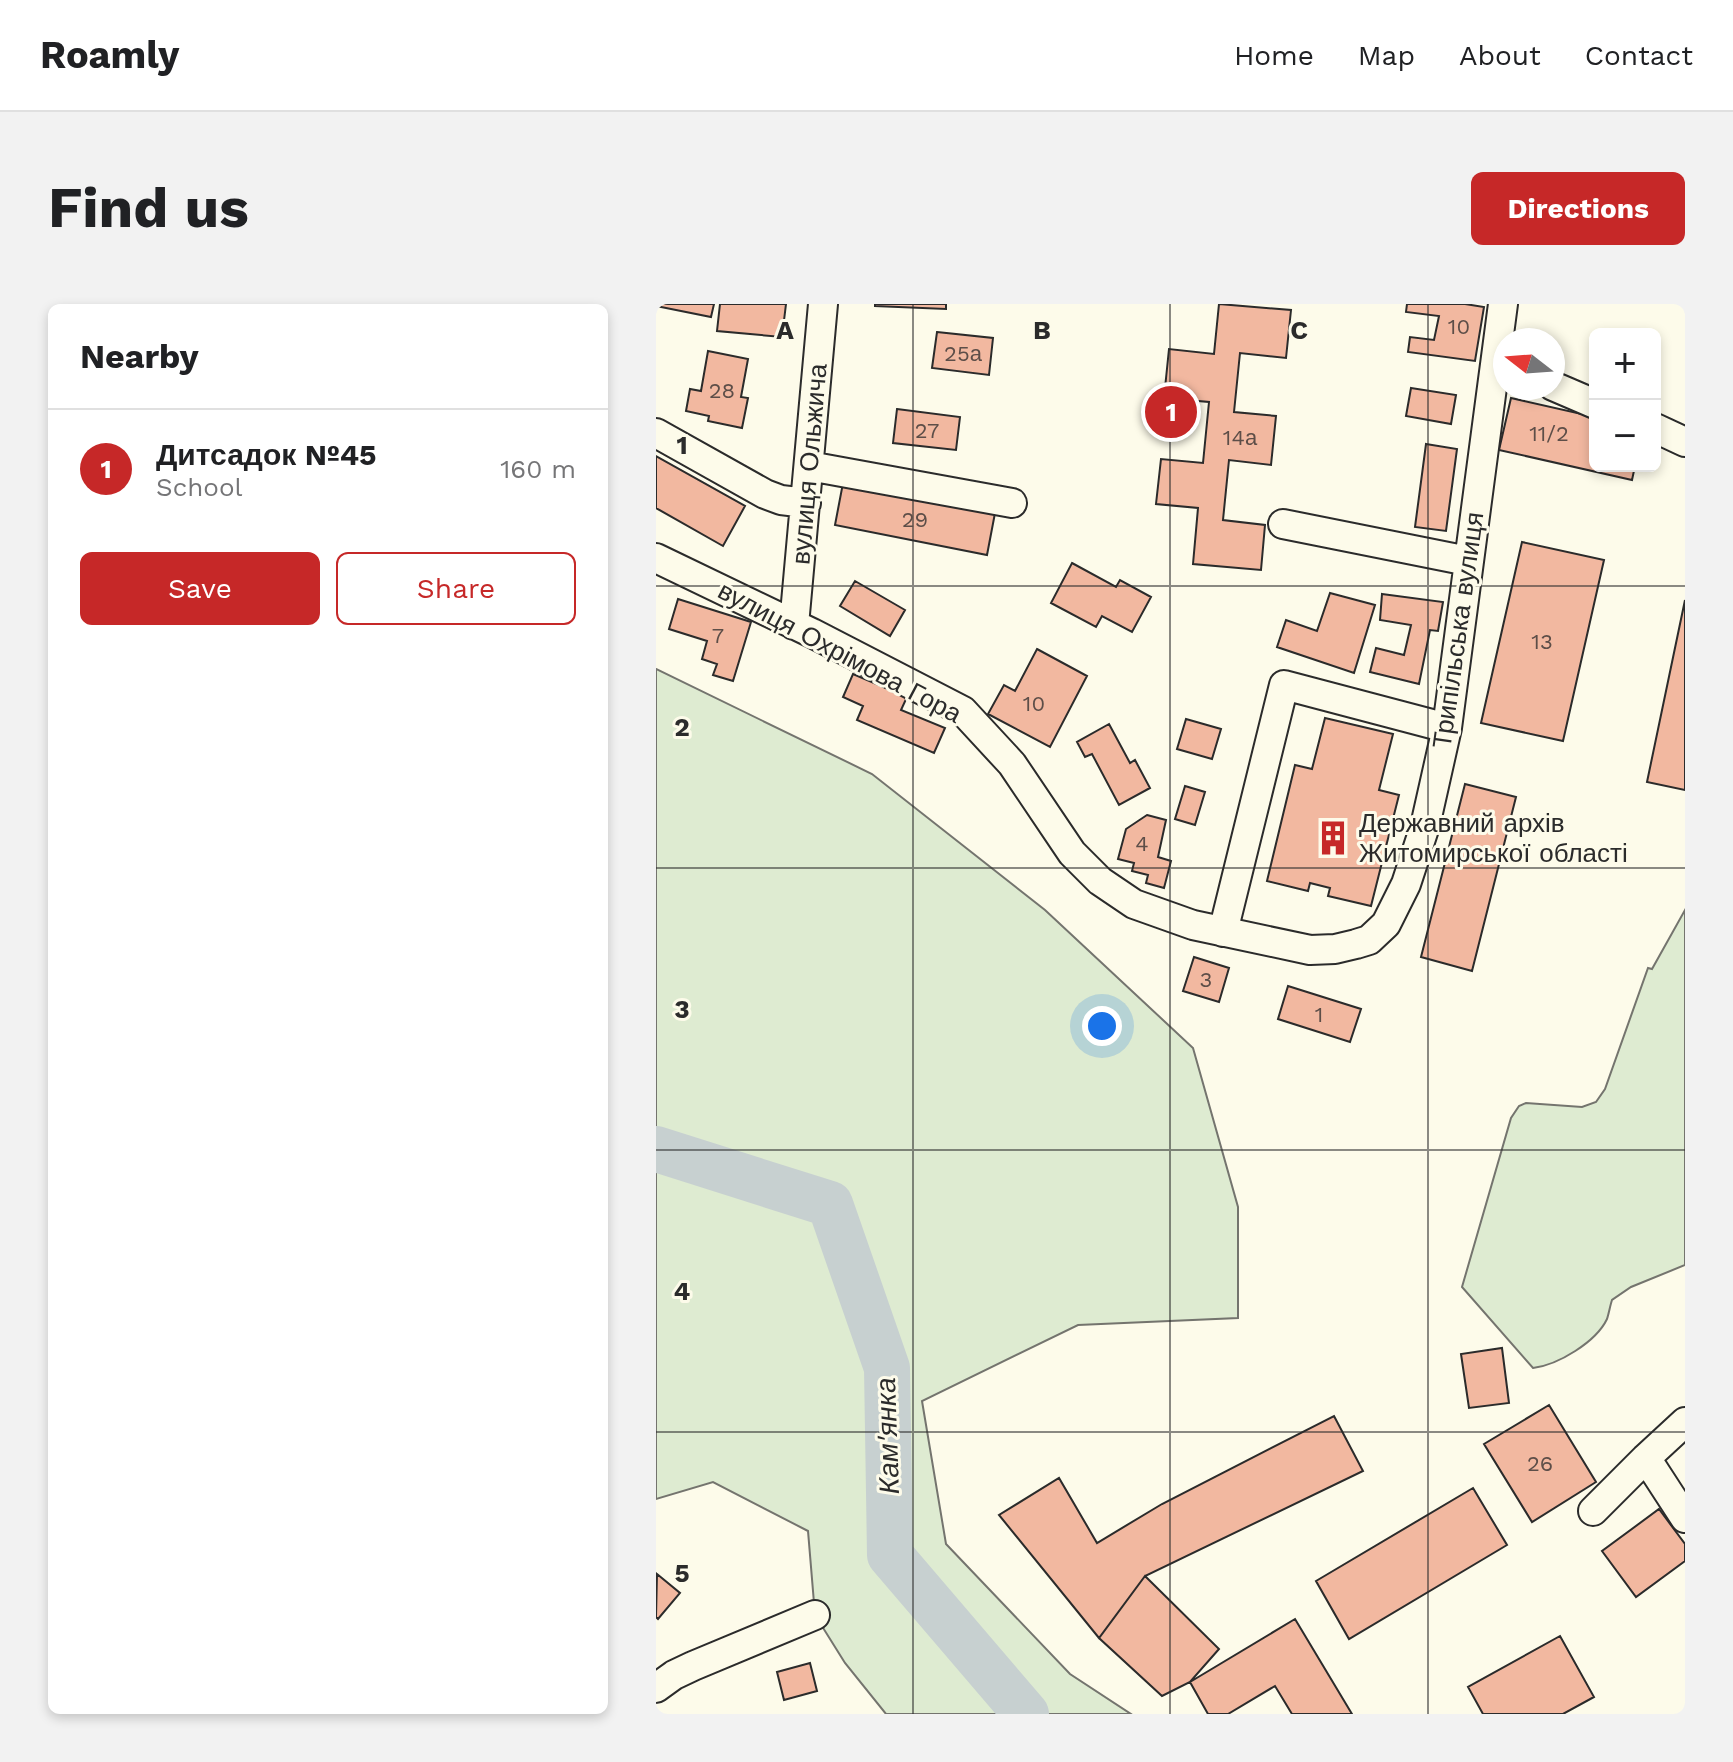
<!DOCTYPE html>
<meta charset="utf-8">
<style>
:root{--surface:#fff;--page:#f2f2f2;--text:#202124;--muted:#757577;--line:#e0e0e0;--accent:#c62828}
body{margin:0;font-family:"Work Sans",sans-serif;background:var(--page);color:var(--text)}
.controls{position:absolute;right:24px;top:24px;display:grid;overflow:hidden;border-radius:12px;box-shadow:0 4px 12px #0003}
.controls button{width:72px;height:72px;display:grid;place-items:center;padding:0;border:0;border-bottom:2px solid var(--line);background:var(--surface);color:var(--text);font:40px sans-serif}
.compass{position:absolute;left:837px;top:24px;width:72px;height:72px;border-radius:50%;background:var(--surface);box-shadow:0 4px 12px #0003;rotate:287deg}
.you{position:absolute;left:446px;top:722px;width:28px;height:28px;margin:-20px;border:6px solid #fff;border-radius:50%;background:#1a73e8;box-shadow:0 0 0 12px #1a73e833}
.badge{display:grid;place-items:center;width:52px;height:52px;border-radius:50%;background:var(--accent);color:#fff;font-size:26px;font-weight:700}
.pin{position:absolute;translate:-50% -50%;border:4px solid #fff;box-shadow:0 2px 8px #0006}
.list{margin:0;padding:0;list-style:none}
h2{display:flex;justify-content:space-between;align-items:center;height:104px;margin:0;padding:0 32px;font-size:34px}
h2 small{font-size:26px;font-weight:400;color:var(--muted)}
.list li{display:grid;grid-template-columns:52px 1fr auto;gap:24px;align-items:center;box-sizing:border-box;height:120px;padding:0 32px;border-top:2px solid var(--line)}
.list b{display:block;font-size:30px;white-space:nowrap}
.list p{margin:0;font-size:26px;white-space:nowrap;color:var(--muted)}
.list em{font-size:26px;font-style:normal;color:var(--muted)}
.actions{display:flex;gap:16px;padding:24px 32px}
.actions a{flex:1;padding:18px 0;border:2px solid var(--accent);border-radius:12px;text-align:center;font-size:28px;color:var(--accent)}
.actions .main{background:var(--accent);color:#fff}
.map{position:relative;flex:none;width:1029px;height:1410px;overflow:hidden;border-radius:12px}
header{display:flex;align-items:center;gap:48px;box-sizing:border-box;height:112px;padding:0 40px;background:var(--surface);border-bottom:2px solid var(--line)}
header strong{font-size:38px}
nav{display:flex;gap:44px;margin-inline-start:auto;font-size:28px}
.intro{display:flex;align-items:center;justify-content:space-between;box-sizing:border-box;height:192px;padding:0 48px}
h1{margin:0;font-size:56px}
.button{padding:20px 36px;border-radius:12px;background:var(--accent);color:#fff;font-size:28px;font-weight:700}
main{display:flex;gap:48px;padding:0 48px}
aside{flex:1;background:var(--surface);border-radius:12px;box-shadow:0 4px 12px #0003}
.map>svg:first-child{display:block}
</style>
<header>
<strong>Roamly</strong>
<nav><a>Home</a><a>Map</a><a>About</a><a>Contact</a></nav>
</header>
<div class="intro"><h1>Find us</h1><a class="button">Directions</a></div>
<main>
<aside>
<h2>Nearby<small></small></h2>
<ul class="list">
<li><span class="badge">1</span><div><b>Дитсадок №45</b><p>School</p></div><em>160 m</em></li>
</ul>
<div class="actions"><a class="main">Save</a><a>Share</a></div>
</aside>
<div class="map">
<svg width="1029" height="1410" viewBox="0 0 1029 1410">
<rect width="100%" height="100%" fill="#fdfbea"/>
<path fill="#deebd1" stroke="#74746e" stroke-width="2" d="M0,365L216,470L389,606L537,744L582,903V1014L422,1021L266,1097L290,1240L414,1370L475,1410H230L189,1359L159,1311L152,1227L57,1178L0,1195Z
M1029,606V961L975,983L956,996C954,1002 953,1009 951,1015C940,1038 902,1061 877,1064L806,983L855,814L863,802L870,799L926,803L940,798L949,785L992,664L996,665Z"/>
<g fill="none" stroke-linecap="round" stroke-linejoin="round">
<path stroke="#c7d0d0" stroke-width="46" d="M0,845L174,900L231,1064L234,1251L370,1410"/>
</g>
<path fill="#f2b8a0" stroke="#2b2b2b" stroke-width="2" d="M0,0H58L55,13L0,2Z
M64,0H130L126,33L61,27Z
M219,0H290V5L219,2Z
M563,0L635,6L630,54L584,49L578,108L620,112L615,161L573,156L567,216L609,221L605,266L537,260L542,204L500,200L505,155L547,159L553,98L508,94L513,45L558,50Z
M751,0H809L828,3L819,57L752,48L754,33L778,36L783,12L750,8Z
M281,28L337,34L333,71L276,64Z
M52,47L92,55L85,93L92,94L86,124L52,117L53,112L30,107L34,85L45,87Z
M755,84L800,91L795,120L750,112Z
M855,94L939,113V162H979L976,176L843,146Z
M241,105L304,113L300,146L237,139Z
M770,140L801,145L790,227L759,223Z
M0,152L89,202L67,242L0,204Z
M187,179L339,209L331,251L179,221Z
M866,238L948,256L907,437L825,419Z
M416,259L460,283L464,276L495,293L476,328L446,312L440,323L395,299Z
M199,277L249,306L234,332L184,302Z
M674,289L719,301L698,369L621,343L630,316L661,327Z
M726,290L787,298L782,327L774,326L763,380L714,368L720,344L748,351L755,321L724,316Z
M22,295L95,318L77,377L57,371L61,360L46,355L51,337L13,325Z
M1029,296V486L991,478Z
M381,345L431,372L394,443L332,410L348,381L359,387Z
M197,370L251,393L245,406L289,424L278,449L201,416L207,402L187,393Z
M669,414L737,430L723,486L743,491L715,602L672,592L674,584L654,579L652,587L611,577L639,461L656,465Z
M530,415L565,425L556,455L521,445Z
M453,420L474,459L479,456L494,484L463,501L436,450L429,453L421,438Z
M809,480L860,493L816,667L765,653Z
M529,482L549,488L539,521L519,515Z
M491,511L510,516L502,553L515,557L508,584L490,579L492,571L476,567L478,559L462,555L470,525Z
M538,653L573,664L563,698L527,687Z
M632,682L705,705L694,738L622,715Z
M846,1044L853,1099L813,1104L805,1050Z
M893,1101L940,1178L876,1218L828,1140Z
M678,1112L707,1167L489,1272L443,1334L343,1211L403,1174L441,1239L506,1200Z
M817,1184L851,1241L693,1335L660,1277Z
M1003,1205L1029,1240V1257L980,1293L946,1247Z
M1,1270L24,1289L2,1315L0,1313Z
M489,1272L563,1345L534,1378L506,1392L443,1334Z
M639,1315L696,1410H636L619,1382L572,1410H552L534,1378Z
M904,1332L938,1393L907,1410H827L812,1383Z
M154,1359L161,1387L128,1396L121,1368Z"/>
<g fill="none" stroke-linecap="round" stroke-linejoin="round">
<g stroke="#2b2b2b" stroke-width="32">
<path id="minor" d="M897,82L939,100
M999,124L1029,138
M0,129L109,190L125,196L150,199
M153,162L356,199
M627,220L812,257
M0,254L156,329L307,407L356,460L416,549L444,577L478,600L537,621L654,646L679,645L700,640L713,636L730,620L750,580L769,522L791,424L847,0
M138,321L167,0
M567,628L628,381L791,424
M990,1154L1029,1214
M937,1207L990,1154L1029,1118
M0,1384L18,1371L37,1362L159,1311"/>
</g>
<use href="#minor" stroke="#fdfbea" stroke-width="28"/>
</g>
<path fill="none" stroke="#2b2b2b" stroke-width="2" stroke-opacity="0.55" d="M257,0V1410M514,0V1410M772,0V1410M0,282H1029M0,564H1029M0,846H1029M0,1128H1029"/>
<defs>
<g id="building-bare" transform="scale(2.76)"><path d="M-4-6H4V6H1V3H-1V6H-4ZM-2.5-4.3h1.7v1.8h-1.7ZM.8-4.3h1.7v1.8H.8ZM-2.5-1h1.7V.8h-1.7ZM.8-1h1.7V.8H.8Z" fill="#c62828" stroke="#fdfbea" stroke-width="2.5" paint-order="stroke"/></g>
</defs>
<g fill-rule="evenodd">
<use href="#building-bare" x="677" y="534"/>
</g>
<g text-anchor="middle" stroke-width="6" stroke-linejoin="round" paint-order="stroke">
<g font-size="22" fill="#5d4e48">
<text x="803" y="30">10</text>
<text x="307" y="57">25а</text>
<text x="66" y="94">28</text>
<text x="271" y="134">27</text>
<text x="893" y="137">11/2</text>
<text x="584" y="141">14а</text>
<text x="259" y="223">29</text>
<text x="62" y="339">7</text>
<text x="886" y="345">13</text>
<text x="378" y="407">10</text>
<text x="486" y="547">4</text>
<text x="550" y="683">3</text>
<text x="663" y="718">1</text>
<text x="884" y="1167">26</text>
</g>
<g font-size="26" fill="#2b2b2b" stroke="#fdfbea">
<text transform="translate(153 160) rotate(-85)" y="9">вулиця Ольжича</text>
<text transform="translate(802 326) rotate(-82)" y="9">Трипільська вулиця</text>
<text transform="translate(184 348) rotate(28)" y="9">вулиця Охрімова Гора</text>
</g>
<g font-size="26" fill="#2b2b2b" stroke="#fdfbea" text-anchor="start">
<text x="703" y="528">Державний архів<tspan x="703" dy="30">Житомирської області</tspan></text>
</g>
<g font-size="28" font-style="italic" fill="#2b2b2b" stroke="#fdfbea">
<text transform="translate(231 1132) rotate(-92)" y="10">Кам'янка</text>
</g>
</g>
<g font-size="26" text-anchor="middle" font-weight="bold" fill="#2b2b2b" stroke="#fdfbea" stroke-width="6" stroke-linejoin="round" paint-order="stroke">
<text x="129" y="35">A</text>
<text x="386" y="35">B</text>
<text x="643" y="35">C</text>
<text x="26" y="150">1</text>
<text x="26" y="432">2</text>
<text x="26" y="714">3</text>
<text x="26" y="996">4</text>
<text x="26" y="1278">5</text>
</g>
</svg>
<div class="controls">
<button>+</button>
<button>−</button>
</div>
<svg class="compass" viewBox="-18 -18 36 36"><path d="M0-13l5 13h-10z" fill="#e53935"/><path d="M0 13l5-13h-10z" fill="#757577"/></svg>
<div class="you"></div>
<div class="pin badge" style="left:515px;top:108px">1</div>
</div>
</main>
